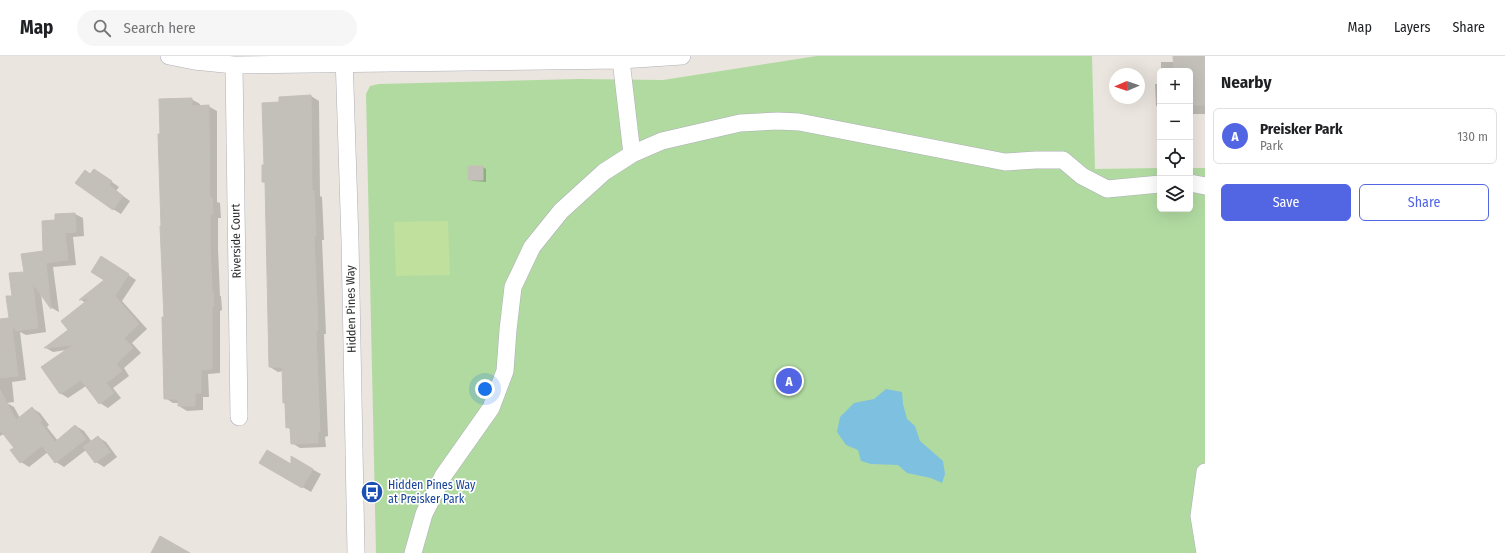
<!DOCTYPE html>
<meta charset="utf-8">
<style>
:root{--surface:#fff;--page:#f6f6f6;--text:#202124;--muted:#757577;--line:#e0e0e0;--accent:#5265e3}
body{margin:0;font-family:"Fira Sans Condensed",sans-serif;background:var(--page);color:var(--text)}
.controls{position:absolute;right:12px;top:12px;display:grid;overflow:hidden;border-radius:6px;box-shadow:0 4px 16px #0002}
.controls button{width:36px;height:36px;display:grid;place-items:center;padding:0;border:0;border-bottom:1px solid var(--line);background:var(--surface);color:var(--text);font:20px sans-serif}
.compass{position:absolute;left:1109px;top:12px;width:36px;height:36px;border-radius:50%;background:var(--surface);box-shadow:0 4px 16px #0002;rotate:268deg}
.you{position:absolute;left:485px;top:333px;width:14px;height:14px;margin:-10px;border:3px solid #fff;border-radius:50%;background:#1a73e8;box-shadow:0 0 0 6px #1a73e833}
.badge{display:grid;place-items:center;width:26px;height:26px;border-radius:50%;background:var(--accent);color:#fff;font-size:13px;font-weight:700}
.pin{position:absolute;translate:-50% -50%;border:2px solid #fff;box-shadow:0 1px 4px #0006}
.list{margin:0;padding:0;list-style:none}
h2{display:flex;justify-content:space-between;align-items:center;height:52px;margin:0;padding:0 16px;font-size:17px}
h2 small{font-size:13px;font-weight:400;color:var(--muted)}
.list li{display:grid;grid-template-columns:26px 1fr auto;gap:12px;align-items:center;box-sizing:border-box;height:56px;margin:0 8px 8px;padding:0 8px;border:1px solid var(--line);border-radius:6px}
.list b{display:block;font-size:15px;white-space:nowrap}
.list p{margin:0;font-size:13px;white-space:nowrap;color:var(--muted)}
.list em{font-size:13px;font-style:normal;color:var(--muted)}
.actions{display:flex;gap:8px;padding:12px 16px}
.actions a{flex:1;padding:9px 0;border:1px solid var(--accent);border-radius:6px;text-align:center;font-size:14px;color:var(--accent)}
.actions .main{background:var(--accent);color:#fff}
.icon{flex:none;width:22px;height:22px;fill:none;stroke:currentColor;stroke-width:2;stroke-linecap:round;stroke-linejoin:round}
.map{position:relative;flex:none;width:1205px;height:497px;overflow:hidden}
header{display:flex;align-items:center;gap:24px;box-sizing:border-box;height:56px;padding:0 20px;background:var(--surface);border-bottom:1px solid var(--line)}
header strong{font-size:19px}
nav{display:flex;gap:22px;margin-inline-start:auto;font-size:14px}
.search{width:280px;height:36px;background:var(--page);display:flex;align-items:center;gap:10px;box-sizing:border-box;padding:0 14px;border-radius:22px;color:var(--muted);font-size:15px}
main{display:flex}
aside{flex:1;background:var(--surface)}
.map>svg:first-child{display:block}
</style>
<header>
<strong>Map</strong>
<div class="search"><svg class="icon" aria-label="search" viewBox="0 0 24 24"><circle cx="10" cy="10" r="6"/><path d="M15 15l6 6"/></svg>Search here</div>
<nav><a>Map</a><a>Layers</a><a>Share</a></nav>
</header>
<main>
<div class="map">
<svg width="1205" height="497" viewBox="0 0 1205 497">
<rect width="100%" height="100%" fill="#eae5de"/>
<path fill="#b1daa1" d="M817,0H1092L1095,113L1160,112V153H1190V112H1205V497H376L366,38L370,30L379,28L578,23L663,24Z"/>
<path fill="#c0e09e" d="M448,165L450,219L396,220L394,166Z"/>
<path fill="#7ec0df" d="M886,333L902,336L903,348L907,363L915,370L920,385L943,405L945,418L942,427L931,422L907,417L898,409L871,408L861,405L858,394L846,389L837,376L840,361L854,347L874,343Z"/>
<path fill="#0003" d="M1205,0V58H1190V15H1161V6H1175Z
M1155,28H1160V52L1156,50Z
M311,40L319,45L320,140L322,141L324,184H322L326,278H324L328,380L325,381L326,391L300,392L292,387L291,374L287,371L283,315L278,316L270,311L266,127L263,126L265,110L280,47V42Z
M191,43L200,48V51L208,50L217,55V146L220,147L221,162H218V193L220,240H221L222,254L220,255V317L208,318L209,341H203V354L187,355L179,350V347H173L165,342L161,79Z
M483,111L486,113V126L473,125L469,123Z
M85,115L91,118L102,119L119,131L116,135L130,145L121,158L113,153Z
M75,158L83,162L84,180L73,181L76,209L53,211L59,256L52,252L41,238L46,276L26,279L20,276L26,324L12,326L14,346L7,347L14,351L20,362L32,352L40,357L49,369L47,371L58,385L76,370L84,375L92,386L98,381L106,386L117,401L104,411L96,406L86,394L64,411L56,406L48,396L29,411L21,406L12,395L15,392L4,378L0,380V264L10,263L13,241L25,217L44,196L56,165Z
M109,206L136,224L122,245L147,273L132,287L141,297L124,312L129,320L113,332L121,342L108,352L100,347L86,330L68,342L60,337L66,294L53,296L46,292L69,274L86,247L81,244L106,224Z
M292,402L321,418L311,436L261,407L293,410Z"/>
<path fill="#c3bfb9" stroke="#c5c1b8" d="M1173,0H1205V49H1190V15H1174Z
M311,39L312,135H314L316,180H314L318,273L316,274L320,376H318V387L291,388L290,371L286,372L285,347H283L282,311H269L265,126H262V109H264L262,47L279,46V41Z
M192,42V50L209,49L210,142L212,141L213,158H210V188L212,235H213L214,250H212V313L201,314V337H195V350H178V343H164L162,261H164L160,170H161L158,78H160L159,43Z
M468,110H483V124H468Z
M94,113L112,125L109,129L123,140L113,154L75,127L85,114L90,118Z
M75,157L76,176L65,177L68,204L46,207L51,253L33,228L38,272L16,275L12,269L18,320L0,322V263L9,262L6,240H12L9,217L24,216L21,198L43,195L42,165L55,164V158Z
M101,200L129,218L115,240L139,268L124,282L133,292L116,308L122,315L106,327L114,337L99,348L81,324L60,338L41,311L73,289L44,292L68,274L61,265L90,242L79,244L104,224L91,216Z
M0,334L16,364L32,351L42,364L40,366L55,386L75,369L86,383L55,407L42,390L20,407L10,394L14,392L0,374Z
M98,380L110,396L95,407L83,391Z
M267,394L291,408V400L313,413L302,432L259,407Z
M160,480L190,497H151Z"/>
<g fill="none" stroke-linecap="round" stroke-linejoin="round">
<g stroke="#aeafb9" stroke-width="18">
<path id="minor" d="M169,0L194,5L234,9L621,4L682,0
M344,0L350,185L356,497
M621,4L632,98
M234,9L239,361
M1190,127L1205,130
M1205,416L1199,460L1205,497
M413,497L424,458L443,420L491,352L505,315L508,274L513,231L532,191L561,155L604,116L632,98L662,85L740,67L778,65L799,66L1005,106L1036,104H1063L1082,120L1107,133L1160,128"/>
</g>
<use href="#minor" stroke="#fff" stroke-width="17"/>
</g>
<defs>
<g id="bus-disc" transform="scale(1.15)"><circle r="9.5" fill="#1a4fb4" stroke="#fff"/><path d="M-5-6H5V4H4V6H2V4H-2V6H-4V4H-5ZM-3.5-4V0h7V-4ZM-3.5 1.2v1.5H-2V1.2ZM2 1.2v1.5H3.5V1.2Z" fill="#fff"/></g>
</defs>
<g fill-rule="evenodd">
<use href="#bus-disc" x="372" y="436"/>
</g>
<g text-anchor="middle" stroke-width="3.5" stroke-linejoin="round" paint-order="stroke">
<g font-size="12" fill="#2a2a2a" stroke="#fff">
<text transform="translate(236 185) rotate(-91)" y="4">Riverside Court</text>
<text transform="translate(351 253) rotate(-91)" y="4">Hidden Pines Way</text>
</g>
<g font-size="12" fill="#164399" stroke="#fff" text-anchor="start">
<text x="388" y="433">Hidden Pines Way<tspan x="388" dy="14">at Preisker Park</tspan></text>
</g>
</g>
</svg>
<div class="controls">
<button>+</button>
<button>−</button>
<button><svg class="icon" aria-label="locate" viewBox="0 0 24 24"><circle cx="12" cy="12" r="6"/><path d="M12 2v4M12 18v4M2 12h4M18 12h4"/></svg></button>
<button><svg class="icon" aria-label="layers" viewBox="0 0 24 24"><path d="M12 4l9 5-9 5-9-5zM3 14l9 5 9-5"/></svg></button>
</div>
<svg class="compass" viewBox="-18 -18 36 36"><path d="M0-13l5 13h-10z" fill="#e53935"/><path d="M0 13l5-13h-10z" fill="#757577"/></svg>
<div class="you"></div>
<div class="pin badge" style="left:789px;top:325px">A</div>
</div>
<aside>
<h2>Nearby<small></small></h2>
<ul class="list">
<li><span class="badge">A</span><div><b>Preisker Park</b><p>Park</p></div><em>130 m</em></li>
</ul>
<div class="actions"><a class="main">Save</a><a>Share</a></div>
</aside>
</main>
